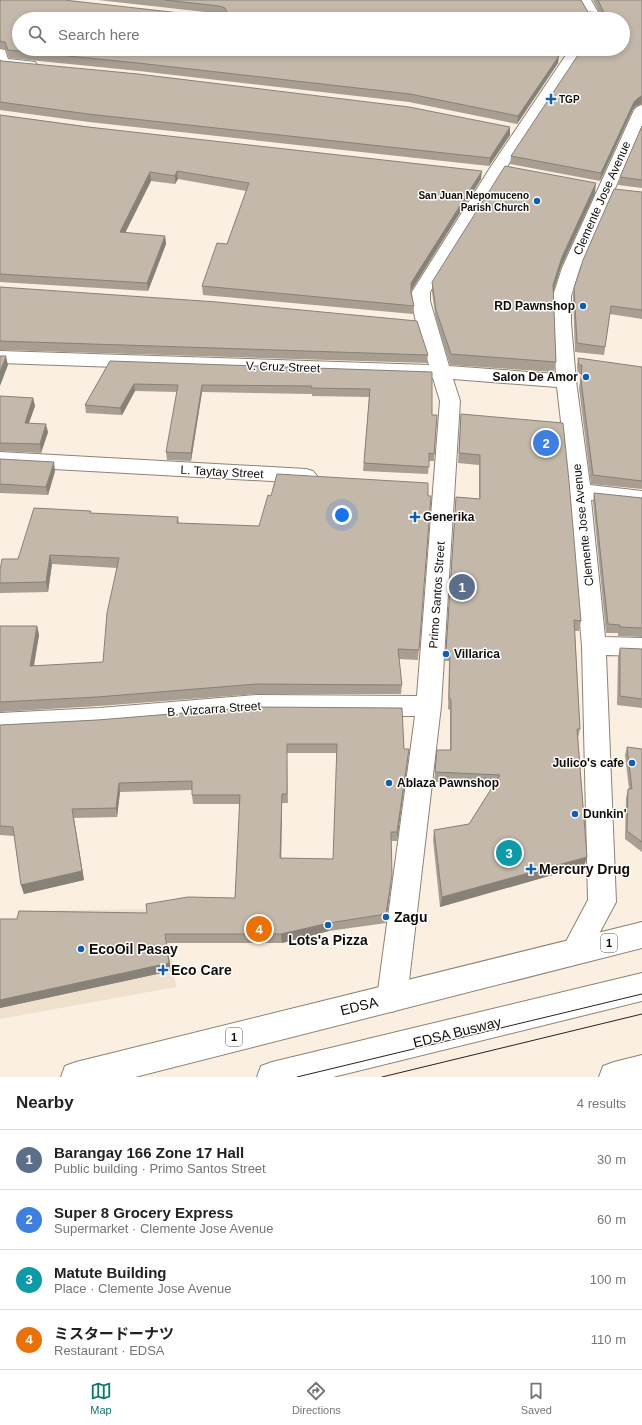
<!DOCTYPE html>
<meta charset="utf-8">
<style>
:root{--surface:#fff;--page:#f2f2f2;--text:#222;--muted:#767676;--line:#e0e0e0;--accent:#0f766e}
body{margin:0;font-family:Helvetica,"Noto Sans JP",sans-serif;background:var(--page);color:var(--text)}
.you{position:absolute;left:342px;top:515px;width:14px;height:14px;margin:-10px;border:3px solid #fff;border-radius:50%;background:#1a73e8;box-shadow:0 0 0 6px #1a73e833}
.badge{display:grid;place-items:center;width:26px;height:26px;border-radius:50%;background:var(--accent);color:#fff;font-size:13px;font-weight:700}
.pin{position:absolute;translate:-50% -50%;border:2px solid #fff;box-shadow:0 1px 4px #0006}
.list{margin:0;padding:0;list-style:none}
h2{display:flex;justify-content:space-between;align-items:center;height:52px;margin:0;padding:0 16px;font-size:17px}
h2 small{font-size:13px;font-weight:400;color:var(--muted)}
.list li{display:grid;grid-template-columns:26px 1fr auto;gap:12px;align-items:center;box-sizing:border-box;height:60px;padding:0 16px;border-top:1px solid var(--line)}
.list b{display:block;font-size:15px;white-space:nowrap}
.list p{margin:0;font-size:13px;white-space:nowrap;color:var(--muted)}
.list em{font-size:13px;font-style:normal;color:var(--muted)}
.icon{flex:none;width:22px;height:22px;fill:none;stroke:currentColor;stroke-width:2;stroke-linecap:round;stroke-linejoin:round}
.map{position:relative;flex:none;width:642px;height:1077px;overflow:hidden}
.search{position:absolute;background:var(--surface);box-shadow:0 2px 6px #0003;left:12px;right:12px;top:12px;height:44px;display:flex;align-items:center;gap:10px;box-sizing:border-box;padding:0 14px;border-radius:22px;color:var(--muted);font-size:15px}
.sheet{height:292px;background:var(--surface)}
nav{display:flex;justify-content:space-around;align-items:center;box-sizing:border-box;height:56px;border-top:1px solid var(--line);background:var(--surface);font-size:11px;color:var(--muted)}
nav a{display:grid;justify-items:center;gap:2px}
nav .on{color:var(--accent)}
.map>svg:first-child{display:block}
</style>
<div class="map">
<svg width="642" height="1077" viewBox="0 0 642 1077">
<rect width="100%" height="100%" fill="#faefe0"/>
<path fill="#f0e1cc" d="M164,909L176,987L0,1019V981L18,911Z"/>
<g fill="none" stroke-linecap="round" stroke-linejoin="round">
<g stroke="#8d8275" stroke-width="2">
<path id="minor" d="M577,0H591L602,19H588Z
M0,49L5,50L8,59L35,62L37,65L35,68L30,69L0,66Z
M570,49H584L506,168L430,292V301L449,366L556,374L553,323V296L562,268L634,110L637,107L642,105V127L580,268L571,296V323L576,381L590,485L642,491V505L591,500L605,637L642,638V656L606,655L616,902L585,960L575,964L565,960L561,951L588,900L582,646L569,491L557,387L453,379L460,401L441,706L407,998L402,1008L392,1012L382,1008L377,998L415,716L257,715L99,728L0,733V713L99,708L257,695L417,696L440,401L433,378L0,363V351L429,365C422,342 412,317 412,292L490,168Z
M0,452L306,469L313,471L317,476L313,481L306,483L0,466Z
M642,973V1001L333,1077H257L261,1066L272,1062Z"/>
</g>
<g stroke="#8d8275" stroke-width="2">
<path id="highway" d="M642,922V948L135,1077H61L65,1066L76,1062Z
M642,1055V1077H599L603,1066L614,1062Z"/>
</g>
<use href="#minor" fill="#fff" fill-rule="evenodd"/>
<use href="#highway" fill="#fff" fill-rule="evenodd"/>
<path stroke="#28241e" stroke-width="1" d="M297,1077L642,994
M382,1077L642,1014"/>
</g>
<path fill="#a89e92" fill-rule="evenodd" d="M0,0L180,13H214L98,0H581L588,12H599L593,0H642V104H641L636,106L633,109L600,181L510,164L511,156L623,19H19L558,63L517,124L409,102L139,71L9,58L6,50L0,48Z
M532,49H569L565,52Z
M0,60L2,61L510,135L489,166L89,122L0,110Z
M0,115L481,179L411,291L414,306L413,314L203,295L202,286L227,244L246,191L178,179L175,184L151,181L125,233L165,236L166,244L148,291L0,282Z
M642,126V188L618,185L620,177Z
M642,192V319L610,314L604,355L575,352L573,296L574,288Z
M595,193L561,267L553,290L556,362L554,372L450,365L436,320L432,292V282Z
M0,287L428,355L427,363L0,350Z
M578,358L642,367V489L591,484L579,388L581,374H578L577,367Z
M110,361L432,372V415H437L434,461H429L428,474L363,471L369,397L312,396V394L202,392L191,461L167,460L166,452L177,392L135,391L122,415L86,413L85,405Z
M0,396L33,398L35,406L29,423L48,432L41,453L0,451Z
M461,414L581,621L579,631H575L580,729L578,738L587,857L584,866L440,907L433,840L434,830L469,824L494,785L434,782L437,750H450V710L448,709L449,661H445L456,497L479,499V465L458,463Z
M0,459L55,471L48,495L0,493Z
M594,493L642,498V637L618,636V633H606L593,502Z
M271,496H431L418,660L399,659L402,685L401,694H257L99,706L0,712V626H37L39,635L34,666L103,662L117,568L52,564L48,592L0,593V570L91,511V513L178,517L179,523L259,526Z
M620,648L642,649V708L617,705L618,657Z
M97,720L404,749L408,758L397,841H391V883L386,923L329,931L282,943H167L171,971L0,1008V919H17L147,913L235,898L240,804H193L192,795V790L120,792L117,817L74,818L84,880L24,894L21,885L14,836L0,835V725ZM287,753H337L333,859L281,858L282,803H288Z
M627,747L642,749V852L625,839L626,798L628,789H629L625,755Z"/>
<path fill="#888177" d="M559,56L558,63L517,124L518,116Z
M642,96L641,104L636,106L633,109L600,181L601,173L634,102L638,98Z
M510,127V135L489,166L490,158Z
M177,171L178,179L175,184V176Z
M482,171L481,179L411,291V283Z
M150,172L151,181L121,241L120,232Z
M596,183L595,193L561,267L552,296L553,285L562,257Z
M165,236L166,244L148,291L147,283Z
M6,356L8,365L0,386V372Z
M134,384L135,391L122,415L120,408Z
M202,385V392L191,461V453Z
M33,398L35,406L26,431L25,423Z
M46,424L48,432L41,453L40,444Z
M54,462L55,471L48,495L46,487Z
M50,555L52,564L48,592L46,582Z
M37,626L39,635L32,675L30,666Z
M409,749L408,758L397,841V832Z
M119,783L120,792L117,817L116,808Z
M282,794V803L281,867L280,858Z
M72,809L84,880L24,894L21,885Z
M587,857L584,866L440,907L442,897Z
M392,875L386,923V914Z
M329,923V931L282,943L281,934Z
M165,934L171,971L0,1008V1000Z"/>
<path fill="#c3b8aa" stroke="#888177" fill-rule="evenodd" d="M0,0H64L180,13H226L227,12L225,8L219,6L165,0H581L588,12L604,13L598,0H642V96L638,98L634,102L601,173L511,156L582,49H623V19H19V49H500L559,56L518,116L410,94L138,63L8,50L5,42L0,41Z
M0,60L2,61L138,74L409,107L510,127L490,158L88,114L0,102Z
M0,115L88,127L482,171L411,283V293L414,306L202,286L217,243L227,244L249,183L177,171L175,176L150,172L120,232L165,236L147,283L0,274Z
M642,126V180L620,177Z
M505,166L596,183L562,257L553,285L556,362L451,354L436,310L432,282Z
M614,189L642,192V310L611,306L605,347L577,343L574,288L583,260Z
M0,287L217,302L417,321L428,355L0,341Z
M0,356H6L0,372Z
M578,358L642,367V481L593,475L581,380L582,365H579Z
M110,361L432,372V415H437L434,454L429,453V467L364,463L370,389L311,388L312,386L202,385L191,453L166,452L178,385L134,384L120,408L85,405Z
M0,396L33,398L25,423L46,424L40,444L0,443Z
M461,414L563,423L569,481L581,621L574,620L580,729H577L587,857L442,897L434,830L469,824L500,775L435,772L437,750H451V699H449L450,651H446L456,497L480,499V455L459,453Z
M0,459L54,462L46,487L0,484Z
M277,474L428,483V496H431L419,650L398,649L402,685L257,684L97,697L0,702V626H37L30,666L103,662L107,613L119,558L50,555L46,582L0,583V570L2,559H18L34,508L91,511L90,513L178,517L177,523L259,526L268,495L271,496Z
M594,493L642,498V628L620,627V625L608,624Z
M620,648L642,649V699L620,696Z
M257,707L402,708L404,749H409L397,832H391L392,875L386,914L329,923L281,934H165L169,963L0,1000V919H17L19,911L147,913L146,904L188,897L235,898L240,795H192V781L119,783L116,808L72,809L82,871L21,885L13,827L0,826V725L97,720ZM287,744H337L333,859L280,858L282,794H287Z
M627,747L642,749V842L627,831L628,789H632Z"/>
<g fill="#115ead" stroke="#fefefe" stroke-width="1.5">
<path d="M549 93h4v4h4v4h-4v4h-4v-4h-4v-4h4z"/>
<circle cx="537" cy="201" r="4"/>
<circle cx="583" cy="306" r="4"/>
<circle cx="586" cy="377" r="4"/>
<path d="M413 511h4v4h4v4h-4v4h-4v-4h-4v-4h4z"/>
<circle cx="446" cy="654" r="4"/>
<circle cx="632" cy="763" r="4"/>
<circle cx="389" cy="783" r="4"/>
<circle cx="575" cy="814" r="4"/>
<path d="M529 863h4v4h4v4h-4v4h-4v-4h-4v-4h4z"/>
<circle cx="386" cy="917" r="4"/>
<circle cx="328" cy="925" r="4"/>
<circle cx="81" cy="949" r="4"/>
<path d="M161 964h4v4h4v4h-4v4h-4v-4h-4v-4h4z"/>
</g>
<g text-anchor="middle" stroke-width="3" stroke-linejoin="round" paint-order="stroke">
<g font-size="10" font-weight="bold" fill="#100c07" stroke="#fefefe" text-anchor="start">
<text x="559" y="103">TGP</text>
<text x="529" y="199" text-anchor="end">San Juan Nepomuceno<tspan x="529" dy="12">Parish Church</tspan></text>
</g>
<g fill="#fefefe" stroke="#575551" stroke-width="1">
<rect x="601" y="934" width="16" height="18" rx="3"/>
<rect x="226" y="1028" width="16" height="18" rx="3"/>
</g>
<g font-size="11" font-weight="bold" fill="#100c07">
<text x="609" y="947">1</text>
<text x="234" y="1041">1</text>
</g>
<g font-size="12" fill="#100c07" stroke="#fefefe">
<text transform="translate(602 198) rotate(-66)" y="4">Clemente Jose Avenue</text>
<text transform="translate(283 367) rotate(2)" y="4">V. Cruz Street</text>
<text transform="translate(222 472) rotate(3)" y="4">L. Taytay Street</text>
<text transform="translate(583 525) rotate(-96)" y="4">Clemente Jose Avenue</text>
<text transform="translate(437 595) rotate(-86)" y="4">Primo Santos Street</text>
<text transform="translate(214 709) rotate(-4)" y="4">B. Vizcarra Street</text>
</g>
<g font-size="12" font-weight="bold" fill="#100c07" stroke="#fefefe" text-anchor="start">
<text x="575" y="310" text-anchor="end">RD Pawnshop</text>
<text x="578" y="381" text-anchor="end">Salon De Amor</text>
<text x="423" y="521">Generika</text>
<text x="454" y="658">Villarica</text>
<text x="624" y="767" text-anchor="end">Julico's cafe</text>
<text x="397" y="787">Ablaza Pawnshop</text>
<text x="583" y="818">Dunkin'</text>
</g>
<g font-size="14" font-weight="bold" fill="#100c07" stroke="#fefefe" text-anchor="start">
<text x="539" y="874">Mercury Drug</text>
<text x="394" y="922">Zagu</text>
<text x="328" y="945" text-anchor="middle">Lots'a Pizza</text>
<text x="89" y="954">EcoOil Pasay</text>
<text x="171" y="975">Eco Care</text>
</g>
<g font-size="14" fill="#100c07" stroke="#fefefe">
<text transform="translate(359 1006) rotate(-14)" y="5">EDSA</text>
<text transform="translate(457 1032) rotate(-14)" y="5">EDSA Busway</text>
</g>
</g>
</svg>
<div class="you"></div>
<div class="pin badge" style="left:462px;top:587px;background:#5c6f8a">1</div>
<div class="pin badge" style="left:546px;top:443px;background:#3f7fe0">2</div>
<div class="pin badge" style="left:509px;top:853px;background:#0f9aa8">3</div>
<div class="pin badge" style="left:259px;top:929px;background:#e8710a">4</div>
<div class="search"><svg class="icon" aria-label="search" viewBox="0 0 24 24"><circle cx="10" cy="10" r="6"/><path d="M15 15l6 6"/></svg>Search here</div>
</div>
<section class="sheet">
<h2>Nearby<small>4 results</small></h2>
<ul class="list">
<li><span class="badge" style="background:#5c6f8a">1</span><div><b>Barangay 166 Zone 17 Hall</b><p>Public building · Primo Santos Street</p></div><em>30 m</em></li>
<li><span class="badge" style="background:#3f7fe0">2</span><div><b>Super 8 Grocery Express</b><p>Supermarket · Clemente Jose Avenue</p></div><em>60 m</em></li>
<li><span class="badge" style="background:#0f9aa8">3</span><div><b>Matute Building</b><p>Place · Clemente Jose Avenue</p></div><em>100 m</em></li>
<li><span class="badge" style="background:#e8710a">4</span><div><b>ミスタードーナツ</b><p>Restaurant · EDSA</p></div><em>110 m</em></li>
</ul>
</section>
<nav>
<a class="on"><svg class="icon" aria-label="map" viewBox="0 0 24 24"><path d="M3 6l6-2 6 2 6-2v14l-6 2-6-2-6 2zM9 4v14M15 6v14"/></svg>Map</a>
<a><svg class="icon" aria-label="directions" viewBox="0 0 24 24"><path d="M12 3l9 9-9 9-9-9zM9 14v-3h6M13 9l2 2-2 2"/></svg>Directions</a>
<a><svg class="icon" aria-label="saved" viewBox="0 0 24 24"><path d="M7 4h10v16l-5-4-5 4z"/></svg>Saved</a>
</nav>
